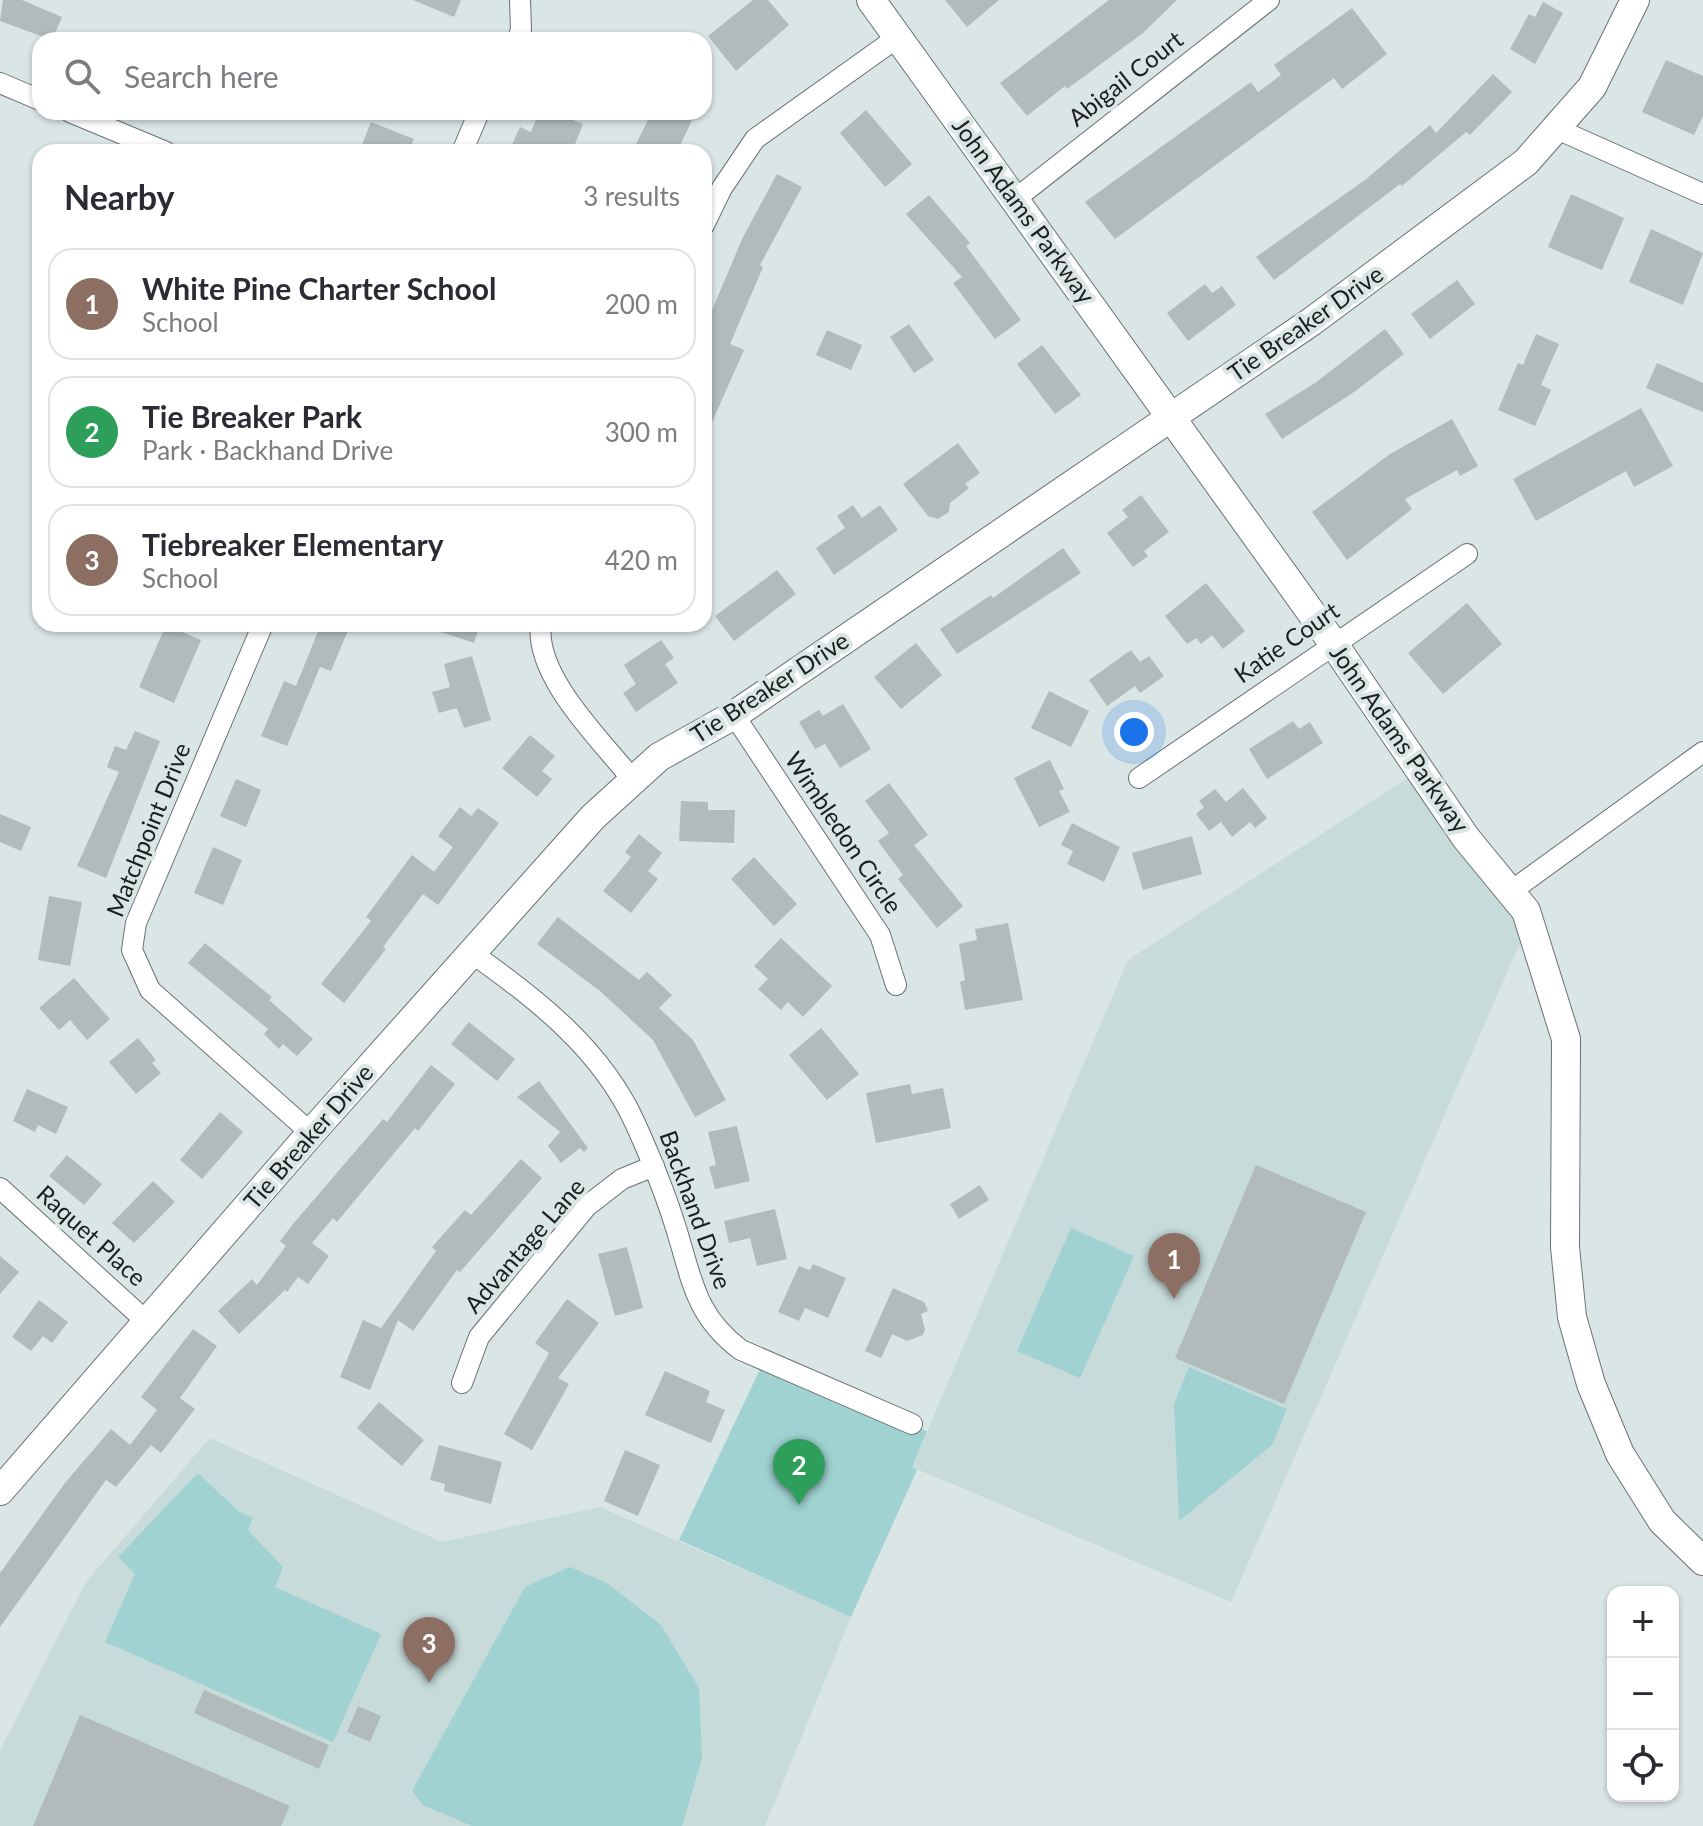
<!DOCTYPE html>
<meta charset="utf-8">
<style>
:root{--surface:#fff;--page:#f2f2f3;--text:#2b2b33;--muted:#7c7c81;--line:#e1e1e2;--accent:#c1418d}
body{margin:0;font-family:Lato,sans-serif;background:var(--page);color:var(--text)}
.controls{position:absolute;right:24px;bottom:24px;display:grid;overflow:hidden;border-radius:16px;box-shadow:0 2px 6px #0004}
.controls button{width:72px;height:72px;display:grid;place-items:center;padding:0;border:0;border-bottom:2px solid var(--line);background:var(--surface);color:var(--text);font:40px sans-serif}
.you{position:absolute;left:1134px;top:732px;width:28px;height:28px;margin:-20px;border:6px solid #fff;border-radius:50%;background:#1a73e8;box-shadow:0 0 0 12px #1a73e833}
.badge{display:grid;place-items:center;width:52px;height:52px;border-radius:50%;background:var(--accent);color:#fff;font-size:26px;font-weight:700}
.pin{position:absolute;translate:-50% -66px;filter:drop-shadow(0 2px 4px #0008)}
.pin::after{content:'';position:absolute;top:42px;width:28px;height:24px;background:inherit;clip-path:polygon(0 0,100% 0,50% 100%)}
.list{margin:0;padding:0;list-style:none}
h2{display:flex;justify-content:space-between;align-items:center;height:104px;margin:0;padding:0 32px;font-size:34px}
h2 small{font-size:26px;font-weight:400;color:var(--muted)}
.list li{display:grid;grid-template-columns:52px 1fr auto;gap:24px;align-items:center;box-sizing:border-box;height:112px;margin:0 16px 16px;padding:0 16px;border:2px solid var(--line);border-radius:24px}
.list b{display:block;font-size:30px;white-space:nowrap}
.list p{margin:0;font-size:26px;white-space:nowrap;color:var(--muted)}
.list em{font-size:26px;font-style:normal;color:var(--muted)}
.icon{flex:none;width:44px;height:44px;fill:none;stroke:currentColor;stroke-width:2;stroke-linecap:round;stroke-linejoin:round}
.map{position:relative;flex:none;width:1703px;height:1826px;overflow:hidden}
.search{position:absolute;background:var(--surface);box-shadow:0 2px 6px #0004;left:32px;top:32px;width:680px;height:88px;display:flex;align-items:center;gap:20px;box-sizing:border-box;padding:0 28px;border-radius:24px;color:var(--muted);font-size:30px}
.panel{position:absolute;background:var(--surface);box-shadow:0 2px 6px #0004;left:32px;top:144px;width:680px;height:488px;border-radius:24px}
.map>svg:first-child{display:block}
</style>
<div class="map">
<svg width="1703" height="1826" viewBox="0 0 1703 1826">
<rect width="100%" height="100%" fill="#dae5e5"/>
<path fill="#c7dbdb" d="M1420,770L1528,925L1231,1602L912,1467L1128,960Z
M210,1438L442,1542L600,1507L851,1617L765,1826H0V1750L86,1582Z"/>
<path fill="#a0d2d2" d="M1071,1228L1134,1256L1080,1378L1017,1351Z
M764,1361L927,1431L912,1467L917,1470L851,1617L679,1540Z
M1189,1367L1287,1409L1272,1445L1179,1521L1174,1404Z
M198,1473L238,1511L253,1518L248,1530L283,1567L275,1587L381,1634L333,1742L105,1642L135,1574L118,1557Z
M570,1567L607,1583L661,1625L699,1688L702,1759L682,1826H472L423,1805L412,1791L525,1587Z"/>
<path fill="#b1bbbb" d="M3,0H22L62,17L52,40L0,21Z
M413,0H461L454,17Z
M753,0H768L789,25L736,71L708,36Z
M945,0H999L967,27Z
M1109,0H1177L1143,33L1067,89L1065,86L1027,116L1000,83Z
M1543,2L1563,13L1535,64L1510,49L1529,14L1535,17Z
M1352,8L1387,54L1342,89L1334,78L1115,239L1085,202L1251,82L1258,92L1281,75L1274,65Z
M1666,60L1703,76V116L1694,135L1642,112Z
M1493,74L1512,92L1470,135L1466,132L1402,186L1400,184L1274,280L1256,257L1365,180L1430,125L1436,133Z
M866,110L912,164L885,187L840,133Z
M539,112H553L583,124L572,152H522L511,147L520,127L531,132Z
M652,112H681L693,118L677,152H632Z
M371,122L414,139L408,152H359Z
M777,174L802,187L760,265L763,267L730,344L744,350L704,440V329L743,237Z
M1571,194L1624,218L1602,270L1548,247Z
M929,195L970,243L966,246L1021,320L995,339L953,283L962,277L906,214Z
M1651,229L1703,253L1683,305L1629,282Z
M1457,280L1475,304L1430,339L1411,314Z
M1205,284L1212,293L1222,286L1236,305L1188,341L1167,313Z
M909,324L934,360L914,373L890,337Z
M1385,329L1404,354L1354,392L1282,439L1265,414L1315,383Z
M827,330L862,345L851,370L816,355Z
M1536,334L1559,344L1541,385L1551,390L1535,426L1498,410L1518,363L1523,365Z
M1042,345L1081,395L1055,414L1017,364Z
M1657,363L1703,383V412L1646,388Z
M1641,408L1673,466L1634,487L1626,471L1536,521L1513,479Z
M1452,419L1478,466L1460,476L1457,470L1405,499L1412,509L1347,560L1312,512L1390,454Z
M958,443L980,473L965,484L969,488L950,503L949,512L938,519L928,516L903,484Z
M1141,495L1169,532L1144,551L1148,556L1133,567L1107,533L1128,517L1122,510Z
M853,505L862,518L880,505L898,530L834,575L816,548L845,528L837,516Z
M1063,548L1081,573L957,654L940,629L991,595L993,598Z
M777,570L796,594L734,641L715,616Z
M1206,583L1245,631L1223,649L1212,635L1201,644L1196,638L1187,644L1165,616Z
M1467,603L1502,644L1443,694L1408,653Z
M321,624L349,628L331,671L320,667L287,746L261,736L284,681L296,686Z
M426,624H480L474,643L426,627Z
M166,625L201,640L174,703L139,687Z
M661,640L674,658L665,664L678,683L636,712L623,693L636,684L624,665Z
M916,643L942,675L901,709L874,677Z
M1131,650L1140,662L1149,656L1164,676L1140,693L1135,686L1107,706L1089,680Z
M472,656L491,720L464,728L457,708L439,713L432,692L450,687L444,664Z
M1049,691L1089,711L1071,747L1031,728Z
M843,704L871,749L840,768L825,744L815,749L799,722L819,710L823,716Z
M1293,721L1299,729L1310,722L1323,743L1267,779L1249,749Z
M135,731L160,741L106,878L77,866L119,772L107,767L115,746L126,750Z
M530,735L555,756L542,771L552,779L537,797L502,768Z
M1050,760L1064,789L1059,791L1070,812L1039,827L1014,778Z
M236,779L261,790L246,827L220,816Z
M889,783L928,835L914,845L963,906L937,928L898,879L903,875L878,841L889,833L865,801Z
M1243,788L1267,818L1255,828L1250,822L1232,837L1221,822L1209,831L1196,814L1204,807L1199,801L1215,789L1226,802Z
M681,801L708,802V810H735L734,843L679,841Z
M460,807L471,816L478,808L499,823L438,905L423,894L383,947L386,949L344,1003L321,984L371,921L366,917L412,855L434,872L453,847L438,836Z
M0,814L31,827L21,851L0,842Z
M1072,823L1120,847L1104,882L1067,864L1073,851L1061,845Z
M639,834L662,853L648,871L658,879L631,913L603,891L631,857L625,852Z
M1192,836L1202,874L1143,890L1132,853Z
M213,847L242,860L223,905L194,893Z
M754,857L797,904L774,926L731,879Z
M49,896L82,902L70,966L38,960Z
M558,917L639,980L647,972L672,995L659,1008L693,1040L726,1100L695,1117L653,1040L600,991L537,944Z
M1008,923L1023,1000L965,1010L960,982L965,980L959,944L977,940L975,929Z
M781,938L832,986L803,1017L788,1002L781,1010L758,989L768,979L754,966Z
M205,943L272,997L269,1000L313,1039L297,1056L283,1044L279,1049L264,1034L268,1029L188,963Z
M74,978L110,1019L87,1040L70,1020L59,1030L39,1008Z
M469,1022L515,1059L497,1081L451,1044Z
M821,1028L859,1074L827,1100L789,1055Z
M138,1038L156,1060L152,1063L161,1073L136,1094L109,1062Z
M431,1065L455,1084L418,1131L415,1128L337,1222L333,1218L312,1243L329,1256L308,1284L298,1277L287,1292L285,1290L239,1334L218,1311L252,1279L257,1285L286,1246L280,1241L293,1224L383,1119L387,1122Z
M539,1081L588,1148L584,1152L580,1148L561,1163L548,1146L560,1132L517,1097Z
M910,1084L912,1094L943,1088L951,1128L876,1143L866,1093Z
M27,1089L68,1107L56,1134L38,1125L35,1132L13,1121Z
M220,1112L243,1132L202,1179L180,1160Z
M737,1126L750,1181L715,1189L709,1167L716,1165L708,1132Z
M67,1155L102,1184L84,1205L49,1176Z
M521,1159L542,1178L460,1272L457,1270L413,1331L398,1320L370,1390L340,1377L363,1320L381,1328L436,1251L432,1247L465,1210L471,1215Z
M1256,1165L1366,1212L1284,1404L1175,1358Z
M153,1181L175,1202L134,1243L112,1223Z
M980,1185L989,1200L959,1219L950,1204Z
M775,1209L787,1259L757,1266L750,1238L729,1243L724,1221Z
M627,1247L643,1308L615,1316L598,1254Z
M0,1256L19,1272L0,1294Z
M813,1264L846,1278L828,1318L805,1308L799,1321L778,1312L799,1266L810,1270Z
M893,1288L924,1302L928,1311L921,1314L925,1330L923,1335L907,1341L892,1334L881,1358L865,1351Z
M567,1299L599,1323L558,1378L569,1384L532,1450L504,1434L549,1353L535,1343Z
M39,1300L68,1322L52,1343L43,1336L31,1351L12,1337Z
M193,1329L217,1346L180,1398L195,1409L161,1453L151,1445L116,1487L106,1480L0,1627V1573L65,1483L111,1429L130,1445L157,1410L141,1397Z
M665,1371L710,1391L706,1402L725,1410L711,1443L645,1415Z
M379,1402L424,1440L402,1466L357,1428Z
M439,1445L502,1462L491,1504L444,1491L445,1484L430,1480Z
M625,1450L660,1465L638,1516L604,1501Z
M204,1690L329,1745L319,1769L194,1713Z
M358,1706L381,1716L370,1742L347,1732Z
M80,1715L290,1806L281,1826H33Z"/>
<g fill="none" stroke-linecap="round" stroke-linejoin="round">
<g stroke="#697272" stroke-width="22">
<path id="street" d="M518,40L521,29L520,0
M0,83L40,100
M70,112L166,152
M1557,129L1703,194
M462,152L479,112
M1014,200L1269,0
M704,225L722,188L755,139L898,37
M263,624L136,923L132,950L150,990L311,1133
M541,624C534,676 601,740 632,779
M734,715L880,935L896,985
M1139,778L1467,554
M1510,892L1703,752
M473,954C537,999 602,1050 635,1123C650,1156 664,1190 675,1225C692,1278 694,1315 741,1350L912,1424
M0,1188L147,1322
M462,1383L479,1337L587,1206L622,1179L654,1166"/>
</g>
<g stroke="#697272" stroke-width="30">
<path id="secondary" d="M871,0L1333,643L1466,838L1526,911L1566,1039L1565,1247L1572,1317L1591,1384L1620,1454L1662,1521L1703,1561
M0,1491L311,1133L593,817L659,757L734,715L1311,322L1526,162L1592,87L1635,0"/>
</g>
<use href="#street" stroke="#fff" stroke-width="20"/>
<use href="#secondary" stroke="#fff" stroke-width="28"/>
</g>
<g text-anchor="middle" stroke-width="8" stroke-linejoin="round" paint-order="stroke">
<g font-size="24" fill="#1b1f1e" stroke="#dae5e5">
<text transform="translate(1126 79) rotate(-38)" y="8">Abigail Court</text>
<text transform="translate(1023 211) rotate(54)" y="8">John Adams Parkway</text>
<text transform="translate(1306 324) rotate(-35)" y="8">Tie Breaker Drive</text>
<text transform="translate(1287 643) rotate(-35)" y="8">Katie Court</text>
<text transform="translate(770 688) rotate(-33)" y="8">Tie Breaker Drive</text>
<text transform="translate(1399 739) rotate(55)" y="8">John Adams Parkway</text>
<text transform="translate(149 830) rotate(-68)" y="8">Matchpoint Drive</text>
<text transform="translate(843 833) rotate(56)" y="8">Wimbledon Circle</text>
<text transform="translate(309 1137) rotate(-49)" y="8">Tie Breaker Drive</text>
<text transform="translate(695 1210) rotate(70)" y="8">Backhand Drive</text>
<text transform="translate(91 1236) rotate(42)" y="8">Raquet Place</text>
<text transform="translate(525 1246) rotate(-49)" y="8">Advantage Lane</text>
</g>
</g>
</svg>
<div class="controls">
<button>+</button>
<button>−</button>
<button><svg class="icon" aria-label="locate" viewBox="0 0 24 24"><circle cx="12" cy="12" r="6"/><path d="M12 2v4M12 18v4M2 12h4M18 12h4"/></svg></button>
</div>
<div class="you"></div>
<div class="pin badge" style="left:1174px;top:1299px;background:#8d6e63">1</div>
<div class="pin badge" style="left:799px;top:1505px;background:#2e9e5b">2</div>
<div class="pin badge" style="left:429px;top:1683px;background:#8d6e63">3</div>
<div class="search"><svg class="icon" aria-label="search" viewBox="0 0 24 24"><circle cx="10" cy="10" r="6"/><path d="M15 15l6 6"/></svg>Search here</div>
<section class="panel">
<h2>Nearby<small>3 results</small></h2>
<ul class="list">
<li><span class="badge" style="background:#8d6e63">1</span><div><b>White Pine Charter School</b><p>School</p></div><em>200 m</em></li>
<li><span class="badge" style="background:#2e9e5b">2</span><div><b>Tie Breaker Park</b><p>Park · Backhand Drive</p></div><em>300 m</em></li>
<li><span class="badge" style="background:#8d6e63">3</span><div><b>Tiebreaker Elementary</b><p>School</p></div><em>420 m</em></li>
</ul>
</section>
</div>
